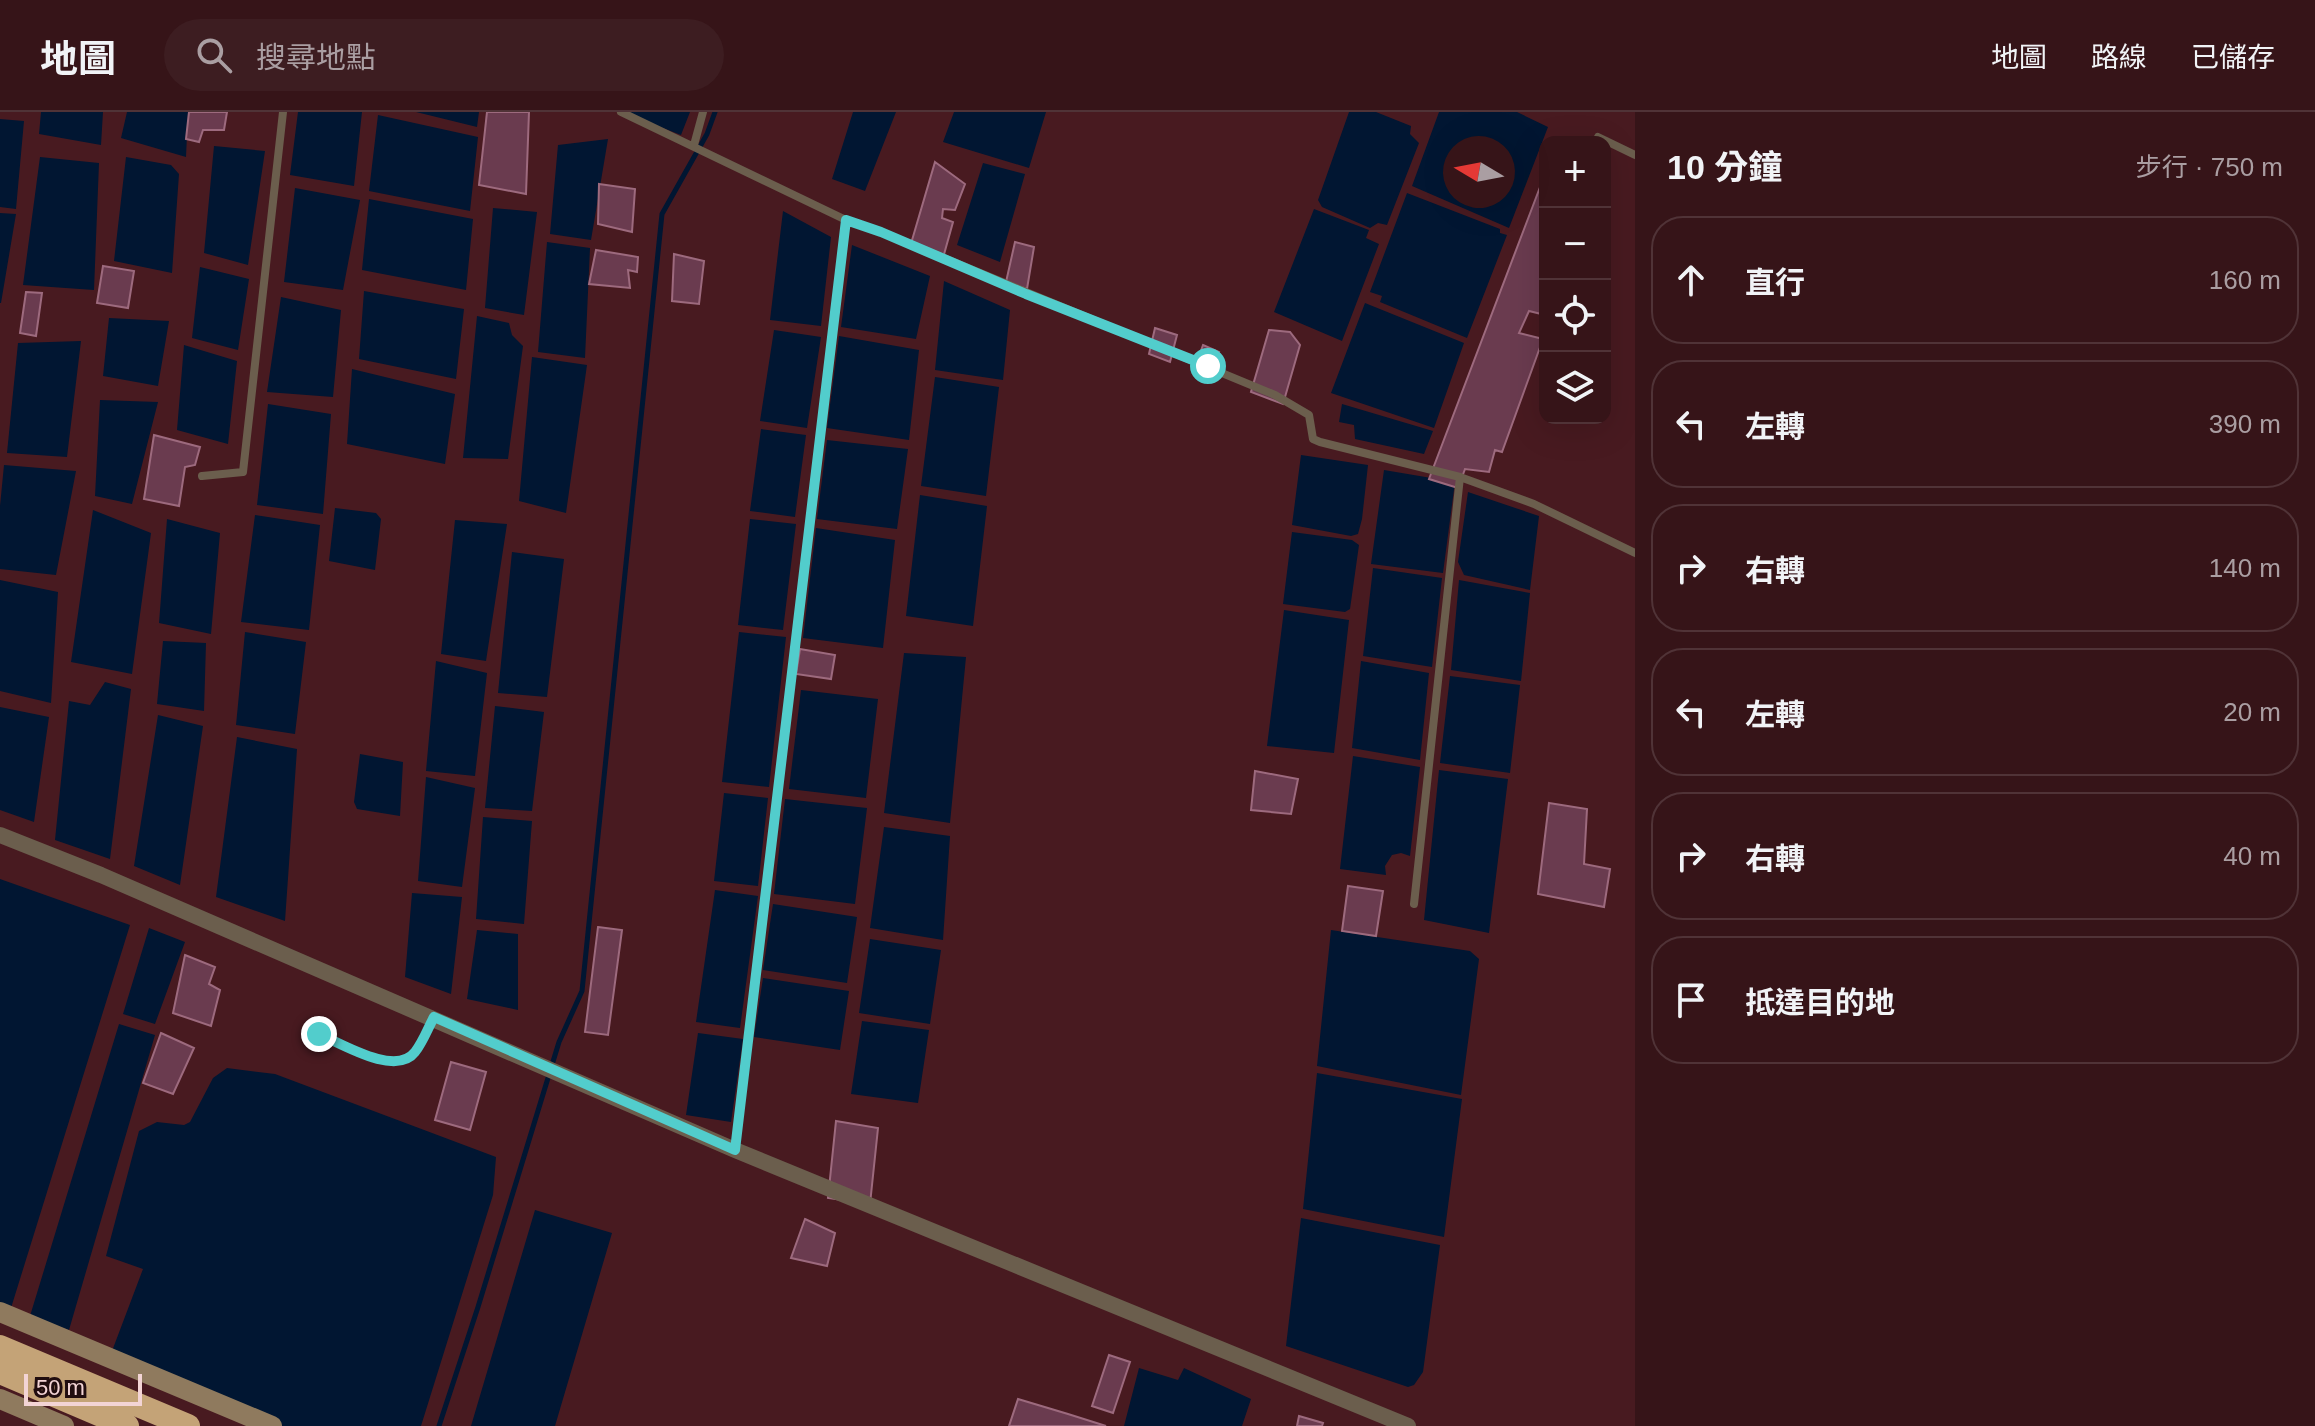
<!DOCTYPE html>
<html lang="zh-TW">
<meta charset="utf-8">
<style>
:root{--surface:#361418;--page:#3d1d21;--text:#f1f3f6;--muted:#aa9ea2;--line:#503337}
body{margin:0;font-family:Helvetica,"Noto Sans TC",sans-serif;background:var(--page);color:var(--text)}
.controls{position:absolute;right:24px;top:24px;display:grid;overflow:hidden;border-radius:16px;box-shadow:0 8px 32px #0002}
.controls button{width:72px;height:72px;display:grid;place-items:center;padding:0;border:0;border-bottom:2px solid var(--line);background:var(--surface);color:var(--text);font:40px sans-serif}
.compass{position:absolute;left:1443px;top:24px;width:72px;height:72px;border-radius:50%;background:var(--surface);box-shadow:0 8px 32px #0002;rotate:280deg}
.scale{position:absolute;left:24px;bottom:20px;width:118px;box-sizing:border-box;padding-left:8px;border:4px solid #f3d4d5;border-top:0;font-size:22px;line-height:28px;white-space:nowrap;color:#f3d4d5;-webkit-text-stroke:6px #210d0f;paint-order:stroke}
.stop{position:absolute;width:24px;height:24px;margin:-18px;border:6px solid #52cdcc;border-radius:50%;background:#fff}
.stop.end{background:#52cdcc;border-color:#fff;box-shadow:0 2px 8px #0008}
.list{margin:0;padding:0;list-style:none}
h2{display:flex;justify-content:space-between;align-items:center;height:104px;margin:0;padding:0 32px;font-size:34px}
h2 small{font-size:26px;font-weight:400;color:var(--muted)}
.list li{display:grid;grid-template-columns:52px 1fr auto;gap:24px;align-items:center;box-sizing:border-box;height:128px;margin:0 16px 16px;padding:0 16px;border:2px solid var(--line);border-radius:32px}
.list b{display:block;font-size:30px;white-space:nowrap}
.list em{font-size:26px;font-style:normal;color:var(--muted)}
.icon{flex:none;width:44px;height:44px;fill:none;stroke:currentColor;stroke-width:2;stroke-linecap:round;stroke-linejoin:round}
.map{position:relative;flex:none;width:1635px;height:1314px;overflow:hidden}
header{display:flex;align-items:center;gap:48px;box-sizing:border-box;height:112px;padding:0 40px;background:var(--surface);border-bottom:2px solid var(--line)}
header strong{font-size:38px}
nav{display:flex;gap:44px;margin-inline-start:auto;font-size:28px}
.search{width:560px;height:72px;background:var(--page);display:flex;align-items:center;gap:20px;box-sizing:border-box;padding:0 28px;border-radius:44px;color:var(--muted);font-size:30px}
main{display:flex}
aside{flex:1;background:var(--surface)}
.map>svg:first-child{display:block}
</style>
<header>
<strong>地圖</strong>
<div class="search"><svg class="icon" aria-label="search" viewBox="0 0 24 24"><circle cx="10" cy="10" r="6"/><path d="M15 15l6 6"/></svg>搜尋地點</div>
<nav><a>地圖</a><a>路線</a><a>已儲存</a></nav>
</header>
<main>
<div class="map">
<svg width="1635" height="1314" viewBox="0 0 1635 1314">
<rect width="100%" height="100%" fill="#481a20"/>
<path fill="#011632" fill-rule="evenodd" d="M41,0H103L101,33L39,22Z
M127,0H188L186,45L121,26Z
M298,0H362L354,74L290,63Z
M416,0H479L477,15Z
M621,0H690L681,23Z
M853,0H896L865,79L832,67Z
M954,0H1046L1029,56L943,30Z
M1349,0H1376L1411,14L1410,22L1419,31L1387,113L1378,111L1370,116L1322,95L1318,88Z
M1439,0H1517L1548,15L1509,116L1412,74ZM1455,36H1503V84H1455Z
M378,3L478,25L470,99L369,79Z
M0,7L24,9L16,97L0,95Z
M608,27L591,128L550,122L558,33Z
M214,34L265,39L248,153L204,141Z
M40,45L99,51L94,178L23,173Z
M126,45L171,53L179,62L172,161L114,149Z
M983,51L1025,62L1000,150L957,133Z
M295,76L360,88L343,178L284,170Z
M1407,81L1500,117V121L1507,123L1467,226L1380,190L1382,184L1370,180Z
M369,87L473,107L466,178L362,158Z
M493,96L537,100L524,203L485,196Z
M1314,97L1369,118L1366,126L1379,132L1342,229L1274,200Z
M783,99L831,125L821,214L770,208Z
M0,101L16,102L1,191H0Z
M547,130L590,136L585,246L538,240Z
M852,133L930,164L916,227L841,215Z
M200,155L249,167L238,238L192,226Z
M944,169L1010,198L1003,268L935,258Z
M364,179L464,197L456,267L359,247Z
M281,185L341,198L333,285L267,280Z
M1365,191L1464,231L1434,316L1331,281Z
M477,204L509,211L512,223L523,234L508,347L463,346Z
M109,206L169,209L158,274L103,264Z
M774,218L821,225L807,316L760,309Z
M839,224L919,238L909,328L827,316Z
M81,229L67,345L7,341L18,231Z
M184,233L237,249L228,332L177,318Z
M532,245L587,253L566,401L519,389Z
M352,257L455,282L445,352L347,332Z
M935,265L999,275L986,384L921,374Z
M100,288L158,290L132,392L95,384Z
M268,292L331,302L323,402L257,393Z
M1342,292L1433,319L1424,342L1355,327L1354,313L1339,310Z
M761,317L806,323L795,405L750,399Z
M827,328L908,337L897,417L817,407Z
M1301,343L1368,353L1362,407L1358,422L1351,424L1292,413Z
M4,353L76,359L56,463L0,457V394Z
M1384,358L1455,370L1443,461L1371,452Z
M1468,380L1539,404L1530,478L1464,463L1458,450Z
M920,383L987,394L973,514L906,504Z
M335,396L376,401L381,407L375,458L329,449Z
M93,398L151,421L132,562L71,550Z
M255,403L320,413L309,518L241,510Z
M167,407L220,421L211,522L159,511Z
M750,407L796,412L783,518L738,513Z
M455,408L507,412L486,549L441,542Z
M816,416L895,428L883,536L803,526Z
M1292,420L1352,428L1359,433L1350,497L1345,500L1283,492Z
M512,440L564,447L547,585L498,581Z
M1373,456L1442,466L1432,555L1363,544Z
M0,468L58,480L51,591L0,579Z
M1459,468L1530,481L1521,569L1451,558Z
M1284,498L1349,508L1334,641L1267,634Z
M245,520L306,530L295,622L236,613Z
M739,520L786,525L769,675L722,670Z
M163,529L206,531L204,599L157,592Z
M904,541L966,545L950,711L884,701Z
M436,549L487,561L475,664L426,659Z
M1361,549L1429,561L1420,648L1352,636Z
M1450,564L1520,573L1510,661L1440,651Z
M105,570L131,577L110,747L55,728L69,589L90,593Z
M801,578L878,587L866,686L789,677Z
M495,594L544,600L532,699L485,696Z
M0,595L49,605L34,710L0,698Z
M158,603L203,614L180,773L134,754Z
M237,625L297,637L285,809L216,785Z
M360,642L403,650L400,704L357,697L354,690Z
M1353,644L1420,655L1410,744L1401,741L1392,743L1385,754L1386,763L1340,757Z
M1439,658L1508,667L1489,821L1424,808Z
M426,665L475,676L462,775L418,769Z
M724,681L768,686L758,774L714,769Z
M785,687L867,696L855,792L774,782Z
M483,705L532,709L524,812L476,807Z
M884,715L950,724L943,828L870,816Z
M0,767L130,813L11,1196L0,1192Z
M715,778L758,784L740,916L696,910Z
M412,781L462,785L451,882L405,865Z
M773,792L857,805L847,871L763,858Z
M149,816L185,830L155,912L123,902Z
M477,818L518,822V898L467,887Z
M1331,818L1470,839L1479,847L1461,983L1317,954Z
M870,827L941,838L930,912L859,901Z
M763,866L849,879L840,938L754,925Z
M862,909L929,918L918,991L851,982Z
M119,912L155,923L69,1218L30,1204Z
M698,921L743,927L731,1010L686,1003Z
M227,956L275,962L496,1045L493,1083L421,1314H266L109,1247L143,1157L106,1144L139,1019L157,1010L184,1013L190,1010L213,966Z
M1317,961L1462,987L1444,1125L1303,1097Z
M535,1098L612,1121L555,1314H471Z
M1301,1106L1440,1133L1423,1260L1414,1273L1408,1275L1286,1234Z
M1139,1256L1178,1268L1184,1256L1251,1287L1242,1314H1124Z"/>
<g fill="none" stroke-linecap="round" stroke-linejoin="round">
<path stroke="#011632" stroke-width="5" d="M439,1314L478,1195L559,930L582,879L662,102L707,22L715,0"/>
</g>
<path fill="#6a3b4f" stroke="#9d6a7e" stroke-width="2" d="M189,0H227L224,18H203L199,30L186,27Z
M487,0H529L526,82L479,73Z
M935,50L965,72L955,98L943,97L942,106L953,110L943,146L910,135Z
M1545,62V203L1529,199L1519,221L1543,227L1502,340L1495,338L1489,360L1465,357L1458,376L1429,367Z
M599,72L635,77L632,120L598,112Z
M1015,130L1034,135L1027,177L1006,170Z
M596,138L638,145L637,160L628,158L630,176L589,172Z
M674,142L704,149L699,192L672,189Z
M103,154L134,159L128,196L97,191Z
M26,180L42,181L36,224L20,221Z
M1155,216L1177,223L1170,250L1149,242Z
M1269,218L1290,220L1300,233L1283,292L1251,280Z
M1203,233L1219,240L1209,266L1193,261Z
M154,323L200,335L195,353L185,355L179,394L144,387Z
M800,537L835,543L831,567L796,562Z
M1255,659L1298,667L1291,702L1251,698Z
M1549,691L1587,697L1584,752L1610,757L1604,795L1538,782Z
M1348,774L1383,779L1376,824L1342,819Z
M598,815L622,818L608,923L585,920Z
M185,843L215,855L209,872L220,878L211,914L173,901Z
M161,921L194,936L173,982L143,971Z
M451,950L486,960L470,1018L435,1008Z
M836,1009L878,1016L870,1092L828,1086Z
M805,1107L835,1121L827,1154L791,1146Z
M1109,1243L1130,1250L1113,1301L1092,1294Z
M1018,1287L1068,1302L1106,1314H1009Z
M1299,1304L1323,1311L1322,1314H1297Z"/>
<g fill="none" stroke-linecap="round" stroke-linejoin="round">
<path stroke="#6b5e4d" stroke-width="8" d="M621,0L846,108L881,120L1275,283L1309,303L1313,327L1320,330L1460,365L1534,392L1635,441
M1598,25L1635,43
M694,33L703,0
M202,364L243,360L283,0
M1414,792L1460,365
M319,922C342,932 395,964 415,940C422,931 428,917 433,906
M735,1038L846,108"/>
<path stroke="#6b5e4d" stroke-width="16" d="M0,723L101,763L735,1038L1408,1314"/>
<path stroke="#8f7a5e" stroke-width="20" d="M0,1200L272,1314
M0,1287L64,1314"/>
<path stroke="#c4a377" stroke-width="24" d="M0,1235L188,1314
M0,1260L127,1314"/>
</g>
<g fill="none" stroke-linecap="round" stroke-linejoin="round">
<path stroke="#52cdcc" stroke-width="10" d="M319,922C342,932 396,965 415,940C423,930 428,916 434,905L735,1038L846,108L881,120L1026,182L1208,254"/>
</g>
</svg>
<div class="controls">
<button>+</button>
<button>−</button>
<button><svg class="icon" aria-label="locate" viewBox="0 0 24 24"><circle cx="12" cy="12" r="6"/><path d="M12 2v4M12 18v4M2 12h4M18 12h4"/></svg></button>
<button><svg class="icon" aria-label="layers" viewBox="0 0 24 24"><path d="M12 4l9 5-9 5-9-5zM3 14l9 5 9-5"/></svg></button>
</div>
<svg class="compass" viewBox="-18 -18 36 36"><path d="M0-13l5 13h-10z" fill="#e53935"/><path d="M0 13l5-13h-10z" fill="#aa9ea2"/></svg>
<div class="scale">50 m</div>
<div class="stop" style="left:1208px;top:254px"></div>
<div class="stop end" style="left:319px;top:922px"></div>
</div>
<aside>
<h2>10 分鐘<small>步行 · 750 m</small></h2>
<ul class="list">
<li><svg class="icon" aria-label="ahead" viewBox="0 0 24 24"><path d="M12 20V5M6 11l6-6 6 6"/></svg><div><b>直行</b></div><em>160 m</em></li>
<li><svg class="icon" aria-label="left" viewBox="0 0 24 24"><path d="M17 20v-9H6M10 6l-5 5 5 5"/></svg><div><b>左轉</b></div><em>390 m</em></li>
<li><svg class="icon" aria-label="right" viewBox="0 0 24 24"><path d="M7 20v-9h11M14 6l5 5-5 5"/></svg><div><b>右轉</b></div><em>140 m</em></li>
<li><svg class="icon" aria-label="left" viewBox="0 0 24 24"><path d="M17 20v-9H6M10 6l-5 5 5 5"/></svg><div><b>左轉</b></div><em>20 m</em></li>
<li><svg class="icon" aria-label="right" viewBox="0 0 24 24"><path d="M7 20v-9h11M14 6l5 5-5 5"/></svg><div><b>右轉</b></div><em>40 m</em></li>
<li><svg class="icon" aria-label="arrive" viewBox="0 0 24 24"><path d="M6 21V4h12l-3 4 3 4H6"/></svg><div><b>抵達目的地</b></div></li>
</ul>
</aside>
</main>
